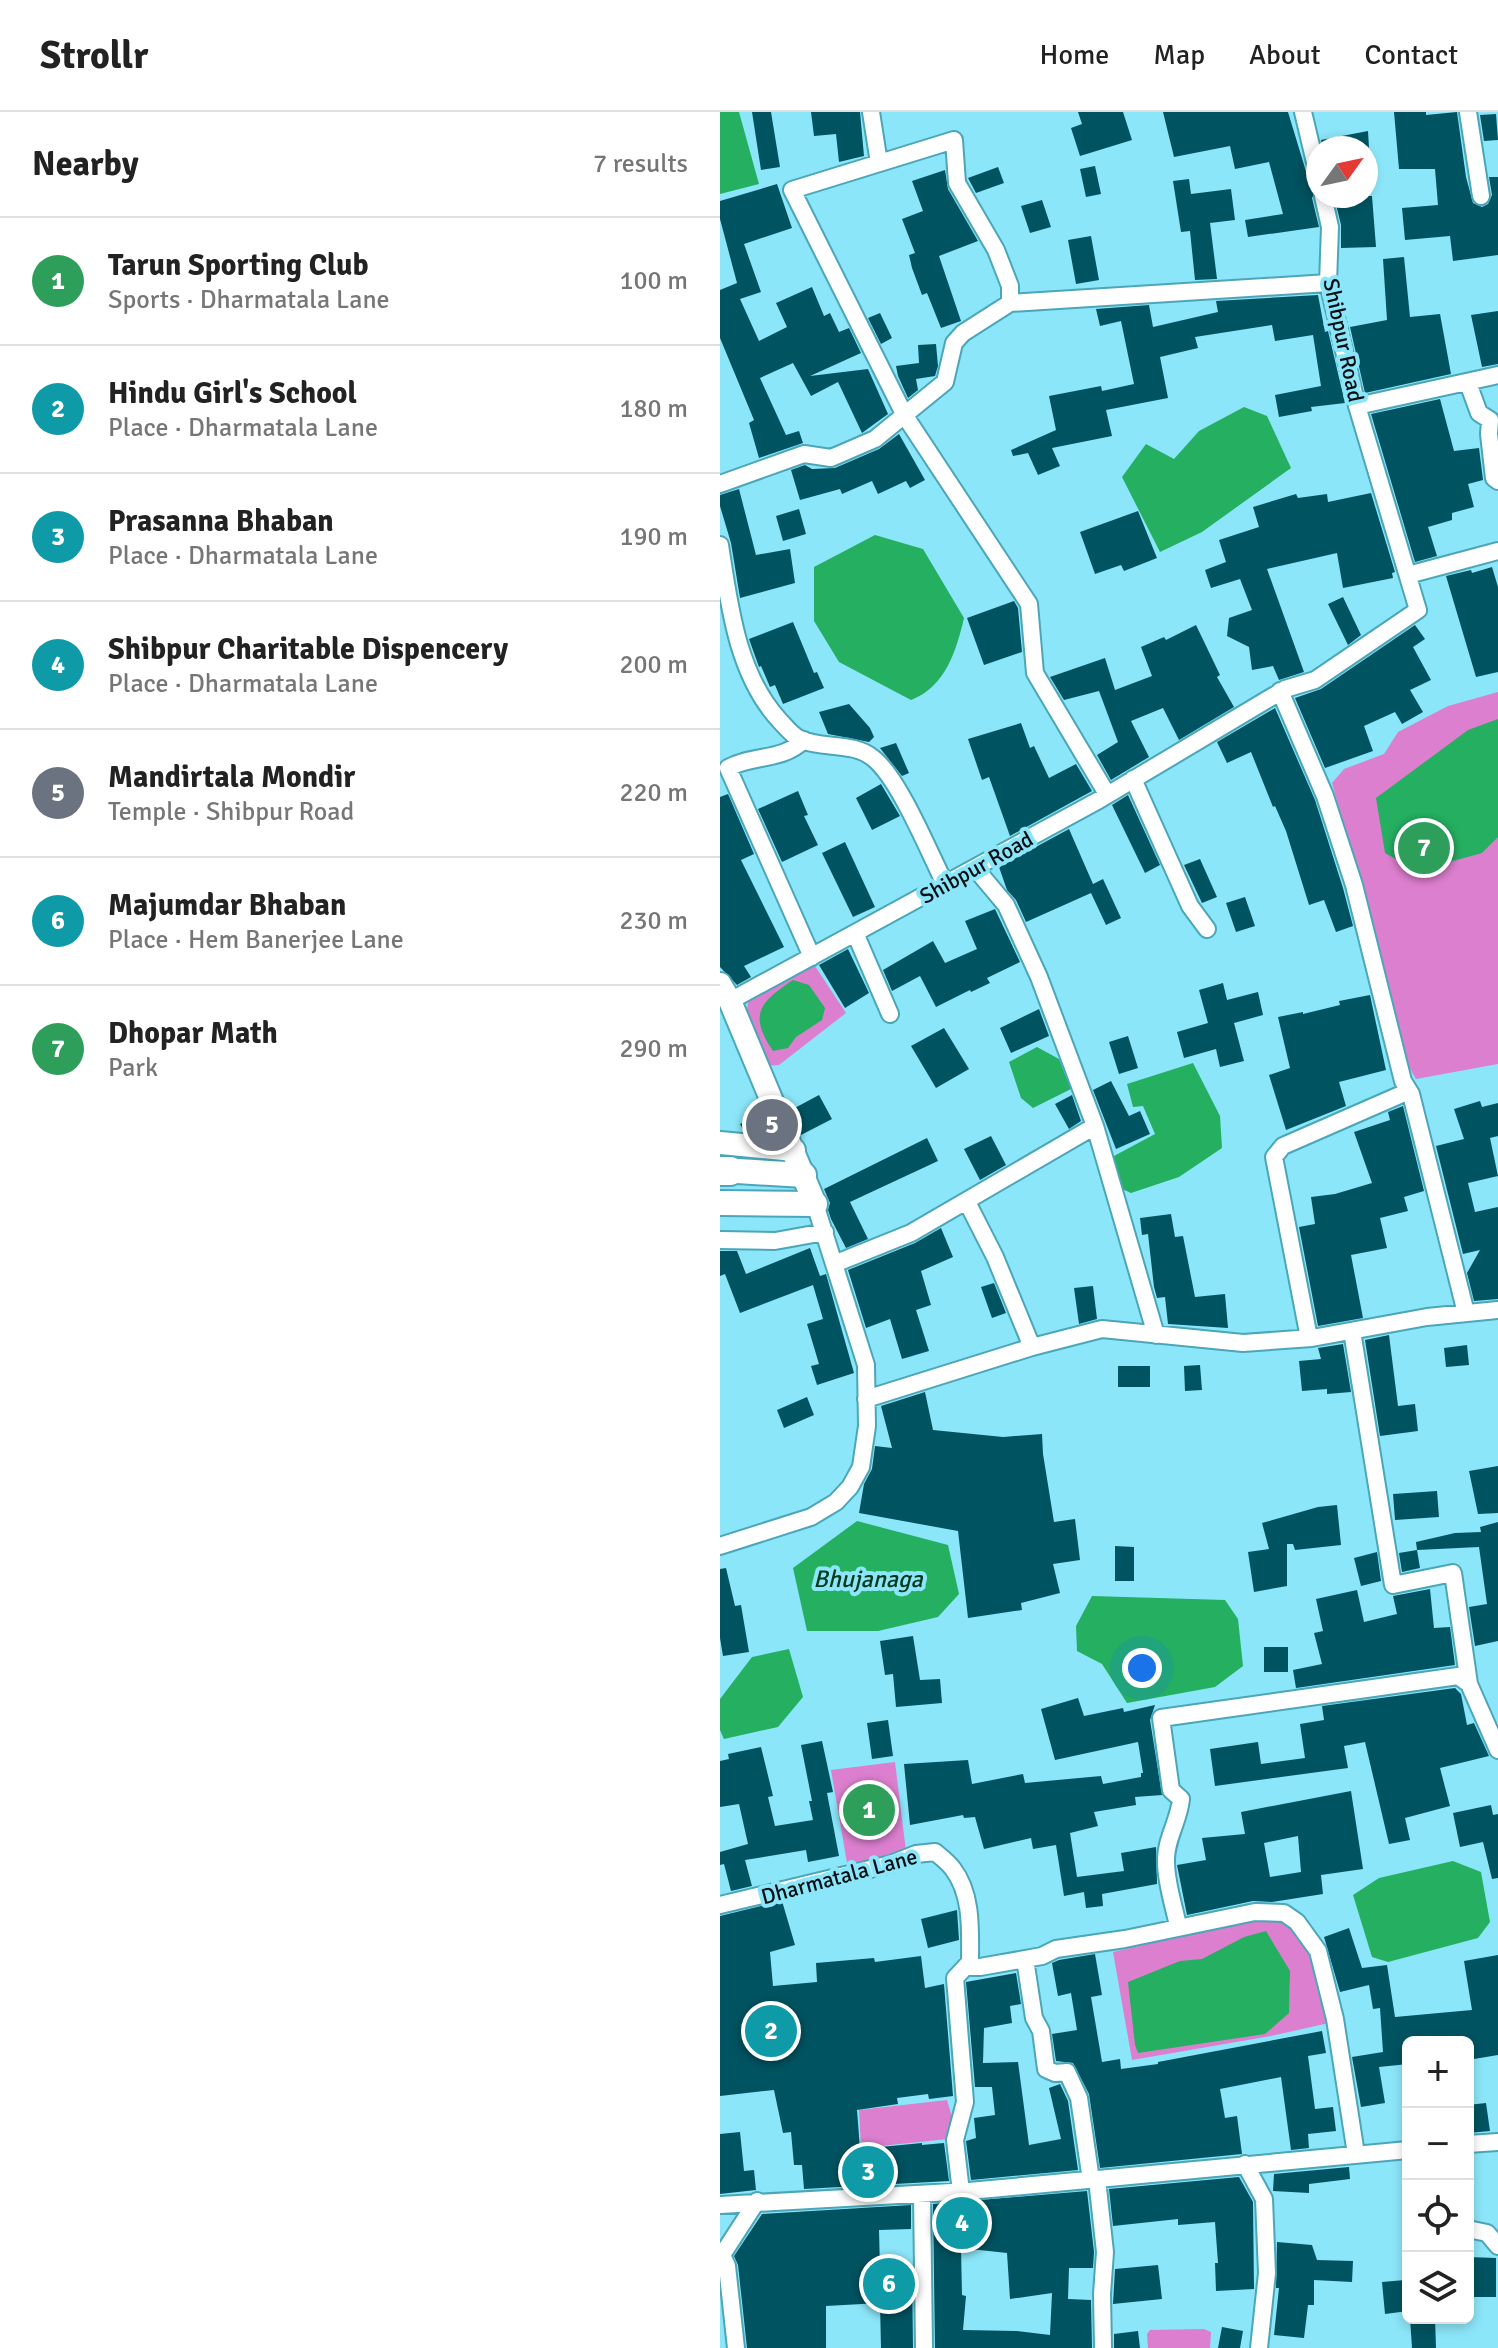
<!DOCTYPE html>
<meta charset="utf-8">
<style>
:root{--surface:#fff;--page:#f2f2f2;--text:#222;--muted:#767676;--line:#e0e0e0;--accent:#111827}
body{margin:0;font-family:Signika,sans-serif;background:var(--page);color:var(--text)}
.controls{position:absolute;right:24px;bottom:24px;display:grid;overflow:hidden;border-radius:12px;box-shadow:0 4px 12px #0003}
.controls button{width:72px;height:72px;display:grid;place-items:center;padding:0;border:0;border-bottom:2px solid var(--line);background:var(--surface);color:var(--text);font:40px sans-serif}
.compass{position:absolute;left:586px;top:24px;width:72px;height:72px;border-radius:50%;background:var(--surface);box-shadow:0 4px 12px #0003;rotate:57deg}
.you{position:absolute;left:422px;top:1556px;width:28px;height:28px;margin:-20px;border:6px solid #fff;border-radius:50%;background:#1a73e8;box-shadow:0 0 0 12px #1a73e833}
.badge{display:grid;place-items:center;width:52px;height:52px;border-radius:50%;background:var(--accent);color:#fff;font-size:26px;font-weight:700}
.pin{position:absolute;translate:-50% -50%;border:4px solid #fff;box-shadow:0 2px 8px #0006}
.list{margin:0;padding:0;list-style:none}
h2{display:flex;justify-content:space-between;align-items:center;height:104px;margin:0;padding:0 32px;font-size:34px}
h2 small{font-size:26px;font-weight:400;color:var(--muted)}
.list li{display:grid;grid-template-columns:52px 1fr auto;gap:24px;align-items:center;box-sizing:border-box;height:128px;padding:0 32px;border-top:2px solid var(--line)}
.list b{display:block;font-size:30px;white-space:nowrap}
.list p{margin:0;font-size:26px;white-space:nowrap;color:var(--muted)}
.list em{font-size:26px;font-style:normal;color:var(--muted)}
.icon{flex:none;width:44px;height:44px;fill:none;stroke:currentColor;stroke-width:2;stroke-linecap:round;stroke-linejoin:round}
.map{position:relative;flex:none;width:778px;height:2236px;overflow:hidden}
header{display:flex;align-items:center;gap:48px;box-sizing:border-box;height:112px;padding:0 40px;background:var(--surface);border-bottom:2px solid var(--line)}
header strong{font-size:38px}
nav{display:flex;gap:44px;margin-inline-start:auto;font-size:28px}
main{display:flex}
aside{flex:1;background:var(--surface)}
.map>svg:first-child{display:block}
</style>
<header>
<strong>Strollr</strong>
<nav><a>Home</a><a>Map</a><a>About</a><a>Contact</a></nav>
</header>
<main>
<aside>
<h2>Nearby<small>7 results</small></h2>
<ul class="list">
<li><span class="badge" style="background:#2e9e5b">1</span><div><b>Tarun Sporting Club</b><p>Sports · Dharmatala Lane</p></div><em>100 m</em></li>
<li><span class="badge" style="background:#0f9aa8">2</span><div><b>Hindu Girl's School</b><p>Place · Dharmatala Lane</p></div><em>180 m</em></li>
<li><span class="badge" style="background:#0f9aa8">3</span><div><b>Prasanna Bhaban</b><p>Place · Dharmatala Lane</p></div><em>190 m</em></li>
<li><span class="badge" style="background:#0f9aa8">4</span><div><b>Shibpur Charitable Dispencery</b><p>Place · Dharmatala Lane</p></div><em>200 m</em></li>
<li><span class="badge" style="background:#6b7280">5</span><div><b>Mandirtala Mondir</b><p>Temple · Shibpur Road</p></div><em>220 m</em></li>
<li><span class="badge" style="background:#0f9aa8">6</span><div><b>Majumdar Bhaban</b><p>Place · Hem Banerjee Lane</p></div><em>230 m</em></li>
<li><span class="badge" style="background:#2e9e5b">7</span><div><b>Dhopar Math</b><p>Park</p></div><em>290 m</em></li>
</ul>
</aside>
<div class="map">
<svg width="778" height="2236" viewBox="0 0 778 2236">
<rect width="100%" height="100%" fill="#8ce6f9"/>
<path fill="#dd7fcf" d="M778,580V952L696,967L688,953L612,671L624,657L664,642L678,620L728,594Z
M91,848L126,901L59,953L43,954L26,906L29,882Z
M175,1650L186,1739L131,1755L127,1751L111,1658Z
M540,1806C547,1807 558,1806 565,1809C592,1822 602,1884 609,1911L551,1924L412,1948L393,1840Z
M227,1988L232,2005L228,2027L141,2036L139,1998Z
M484,2217L491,2220L490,2236H428L427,2222L430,2218Z"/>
<path fill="#24af61" d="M0,0H19L39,72L0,82Z
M524,295L547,304L571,356L482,420L440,440L402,365L426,332L454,347L479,319Z
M155,423L203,437L244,506C236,540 225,575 191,588L119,550L94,509V455Z
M778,607V725L762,741L697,759L665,741L656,686L748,618Z
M73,868L89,873L105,896L102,908L76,925L68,936L53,939C28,902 40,890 73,868Z
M317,935L339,947L351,977L313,996L301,986L289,950Z
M473,951L500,1004L502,1036L459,1065L411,1081L398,1075L392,1048L394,1044L435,1022L423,994L413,995L407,972Z
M137,1409L228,1433L239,1482L218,1505L158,1519H87L73,1456Z
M372,1484L505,1488L518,1507L523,1554L495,1575L407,1591L382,1552L357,1539L356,1514Z
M69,1537L83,1585L58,1615L4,1627L0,1618V1587L32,1545Z
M733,1749L761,1760L770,1810L758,1826L668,1850L652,1845L633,1783L659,1766Z
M546,1819L570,1859L569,1901L545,1922L418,1941L415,1933L408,1870L460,1849L482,1847L524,1825Z"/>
<path fill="#005361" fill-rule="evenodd" d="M32,0H51L60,55L41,58Z
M91,0H140L144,44L119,50L116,22L94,24Z
M358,0H403L412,28L360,44L351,16L362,12Z
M443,0H568L588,66L591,71L598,74L592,86L599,115L528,125L525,108L563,102L549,50L515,57L510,34L454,45Z
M674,0H706V3L737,0L746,65L753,91L762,95L768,92L772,83L769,65H778V143L733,149L730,124L685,128L682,96L718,93L715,57H679Z
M776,2L778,28L764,29L760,3Z
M648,19L649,36H603L601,28Z
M375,54L381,82L366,85L360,57Z
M278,55L284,71L256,81L248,66Z
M225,58L228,77L258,129L219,144L241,209L221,216L207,181L202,183L192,156L189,143L195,141L182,107L203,99L192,69Z
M469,67L471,82L511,77L515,108L490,111L497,167L475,168L470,119L461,120L453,69Z
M57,72L72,116L24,132L41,180L20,187L39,229L67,215L56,191L92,175L104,204L110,201L119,220L129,216L141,241L90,264L148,257L168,302L142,321L118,270L91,284L73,251L40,266L66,323L79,319L83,331L39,346L29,311L34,308L0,226V178L17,171L0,107V89Z
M614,84H652L656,135L621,136V113Z
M322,88L331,115L310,121L301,94Z
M371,124L379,168L356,172L348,128Z
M684,145L690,205L720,202L731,262L645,281L630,215L667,208L663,147Z
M598,183L605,220L608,219L625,291L591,295L592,299L559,305L555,283L601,274L593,223L555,229L552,213L475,225L478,236L440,245L448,286L386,298L392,324L332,336L340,354L318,363L308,341L293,344L291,338L336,318L329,284L381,274L382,279L414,272L401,209L380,214L376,197L429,193L433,215L498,200L496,189Z
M778,199V252L762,255L751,203Z
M160,201L172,226L161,232L148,206Z
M216,232L218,254L215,264L196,267L198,278L188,286L178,264L176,254L199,251L198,233Z
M720,287L734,339L759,336L763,368L748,372L754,395L732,401V408L708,415L717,444L695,450L651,302Z
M179,322L205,368L190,376L186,369L158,382L152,369L122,382L120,377L80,388L71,358L85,353L92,357L115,356L159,337Z
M19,377L36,443L70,437L75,471L20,486L11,431L0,394V383Z
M651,381L675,460L672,461L673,466L623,476L617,441L547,457L584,560L559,568L553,554L532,558L529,535L507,524L509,506L532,498L520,467L491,476L485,458L506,450L499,428L539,415L533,395L576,382L578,386L607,382L608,390Z
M79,397L86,422L63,429L56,404Z
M418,399L437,446L404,459L401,453L375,462L360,420Z
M772,455L778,475V560L756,565L726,464L751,458L752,461Z
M623,485L641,523L628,533L608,492Z
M294,489L298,496L302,540L264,553L247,506Z
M73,510L94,561L97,560L104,576L63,592L55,573L50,575L41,554L39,555L29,527Z
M476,513L500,563L497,565L514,595L459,628L443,596L411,609L429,645L391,668L377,643L398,630L379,579L344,588L330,565L385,546L395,578L432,564L421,535L444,525L446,528Z
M695,513L705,527L693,535L711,568L690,578L703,600L682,612L675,600L644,614L653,639L605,656L575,586L601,577Z
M129,592L150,616L154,625L149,630L108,622L99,600Z
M555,596L595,688L623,776L633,814L616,820L604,788L589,793L566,719L555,694L553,695L531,640L507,651L497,630Z
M301,611L310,636L314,634L329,666L356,652L372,679L290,724L269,665L262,668L248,627Z
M176,631L189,661L182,664L160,636Z
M161,672L180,704L152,718L136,686Z
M78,679L88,703L84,704L98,733L62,750L38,697Z
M8,682L34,742L21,748L64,835L24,854L31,865L17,873L0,855V685Z
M408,683L440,753L425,761L392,693Z
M349,717L373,772L383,767L401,806L386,813L371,781L306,810L296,788L287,778L279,755Z
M125,730L155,795L133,805L102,741Z
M480,747L497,785L482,791L464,753Z
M525,785L535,814L516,820L506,791Z
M275,797L300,850L267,866L270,871L251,880L250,878L216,895L200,864L172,879L163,858L213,829L225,851L257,837L245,809Z
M128,837L149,881L125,896L99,853Z
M503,871L507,888L538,880L543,903L514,911L524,949L500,955L496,937L464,946L457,920L488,911L479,878Z
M650,883L666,958L619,970L626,994L566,1018L549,963L570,956L558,905L583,900V902L620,893L619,889Z
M319,897L329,924L291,941L280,916Z
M224,916L249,957L216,976L191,934Z
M408,924L418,956L399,962L389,930Z
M391,969L409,1004L420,999L430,1022L396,1037L373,978Z
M99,983L112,1007L81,1023L71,998Z
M352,983L361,1009L349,1017L335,992Z
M760,989L762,995L778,991V1024L770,1026L778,1064L748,1071L755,1100L778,1095V1187L754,1189L747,1161L760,1138L743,1142L716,1034L744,1027L734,997Z
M683,994L704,1079L684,1085L688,1099L660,1106L667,1136L631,1143L643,1206L598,1214L579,1115L595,1112L591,1085L615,1082L652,1071L634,1020L670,1008L668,1000Z
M42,1002L48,1017L40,1021L24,1019L20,1012Z
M271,1024L286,1053L260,1068L244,1037Z
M207,1026L218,1049L130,1090L148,1127L126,1136L111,1107L108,1098L110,1091L104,1077Z
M451,1102L455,1125L463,1124L475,1185L505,1182L508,1216L448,1212L445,1185L437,1186L434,1175L428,1122L422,1123L420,1106Z
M221,1116L233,1145L201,1159L211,1193L196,1198L209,1239L182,1247L170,1207L146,1216L128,1158L195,1131Z
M90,1136L100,1164L106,1162L134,1261L97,1273L91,1254L99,1252L87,1212L103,1207L93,1173L20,1201L5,1162L0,1164V1139H17L26,1162Z
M274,1171L286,1201L272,1206L261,1175Z
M373,1174L377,1207L359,1212L354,1176Z
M669,1223L678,1294L695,1292L698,1319L660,1324L645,1228Z
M623,1232L631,1280L607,1282V1277L582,1279L579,1249L601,1247L598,1236Z
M747,1233L749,1253L726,1255L724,1236Z
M480,1253L482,1278L465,1279L464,1254Z
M398,1254H430V1275H398Z
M205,1280L213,1318L283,1325L322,1322L323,1342L334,1410L355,1407L360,1448L333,1452L340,1481L301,1491L302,1498L248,1506L238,1419L139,1401L144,1372L152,1357L155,1334L172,1336L161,1294Z
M87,1285L94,1303L64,1316L57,1298Z
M778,1354V1401L758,1402L749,1359Z
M717,1379L719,1405L675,1408L673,1382Z
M617,1393L621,1433L575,1438L573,1432H567V1474L534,1480L528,1440L549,1437L542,1411L598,1395Z
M778,1410V1529L755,1534L749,1495L767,1492L759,1435L697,1438L696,1430L735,1421L761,1420L760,1415Z
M395,1434L414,1435V1469H395Z
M697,1438L700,1456L682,1460L679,1441Z
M657,1440L661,1469L641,1474L634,1446Z
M6,1456L15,1494L21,1493L29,1540L3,1544L0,1526V1457Z
M710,1477L714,1516L730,1515L735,1553L576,1576L573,1558L602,1552L594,1521L603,1519L596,1487L637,1478L644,1510L677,1502L673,1484Z
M193,1524L200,1568L220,1567L222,1591L176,1595L173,1562L165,1563L160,1529Z
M544,1535H568V1560H544Z
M735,1576L741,1582L747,1613L754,1611L769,1644L720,1656L730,1694L685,1706L690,1728L669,1732L645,1630L624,1634L628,1656L495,1674L490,1637L538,1630L541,1652L585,1646L580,1612L604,1608L602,1594Z
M358,1586L364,1604L403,1596L404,1600L435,1593L430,1608L442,1683L415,1685L416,1693L374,1700L378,1714L350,1721L357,1765L404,1759L401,1741L436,1735L437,1772L382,1782L383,1794L366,1796L364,1780L344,1784L336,1733L313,1737L311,1726L264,1737L255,1705L244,1706L243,1703L190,1713L184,1652L248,1648L252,1672L303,1662L305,1671L381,1664L383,1672L421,1665V1661H423L418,1630L335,1648L321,1597Z
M168,1608L173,1644L152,1647L147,1611Z
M102,1629L113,1680L107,1681L119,1744L88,1750L86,1738L25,1748L32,1774L11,1779L4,1752L0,1753V1740L28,1732L19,1692L0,1695V1649L9,1647L8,1642L41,1635L53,1684L48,1685L55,1714L93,1708L89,1689H92L81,1633Z
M631,1679L643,1757L601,1763L603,1782L552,1790L533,1789L467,1803L457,1753L486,1748L482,1726L525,1722L521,1700ZM578,1724L581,1760L550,1765L544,1731Z
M771,1693L773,1703L778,1702V1766L772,1767L763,1730L740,1735L733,1701Z
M62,1789L75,1833L50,1840L53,1874L97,1870L96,1851L154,1846L155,1850L201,1844L205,1876L224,1872L233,1984L209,1987L208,1982L177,1986L178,1992L137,1998L140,2037L202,2031V2033L224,2031L229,2069L84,2077L82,2053H74L71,2020L63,2021L54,1978L0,1984V1804Z
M237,1798L239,1828L208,1836L201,1807Z
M629,1816L642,1856L667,1853L675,1905L752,1898L744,1849L778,1843V1943L748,1948V1930H688V1952L659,1955L665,1991L641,1995L632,1945L663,1940L660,1896L653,1897L649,1873L620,1880L604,1825Z
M375,1842L382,1883L371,1885L382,1950L400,1947L401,1957L438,1952V1950L602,1919L606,1941L588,1944L595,1997L613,1995L616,2019L588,2022L589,2036L571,2038L561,1965L500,1977L505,2006L517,2004L522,2042L380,2056L369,1982L353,1951L336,1949L332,1922L357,1918L351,1881L338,1884L332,1851L339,1848Z
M296,1861L301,1892L290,1894L292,1911L264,1916L263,1951L298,1950L309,2033L341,2027L329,1976L340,1972L348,1989L358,2058L251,2068L246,2029L256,2026L254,2006L275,2003L272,1975H255L246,1870Z
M766,1991L770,2019L748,2021V1993Z
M20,2020L24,2059L34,2058L36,2078L0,2082V2022Z
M629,2055L630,2067L589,2072V2081L553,2079L554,2062Z
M519,2065L533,2090L534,2177L496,2179L495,2151H498L495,2110L458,2113V2107L393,2114L389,2077Z
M367,2079L374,2140L373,2156H349L348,2187L371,2188L372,2236H215L213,2092ZM241,2136L287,2141L290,2187L332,2181L330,2223L297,2219L243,2218L246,2184L242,2183Z
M191,2093V2117L159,2118L160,2157L192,2155L193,2236H161L160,2191L106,2194V2236H27L18,2153L14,2144L42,2102Z
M557,2130L592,2133L597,2148L633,2149L632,2170L594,2168V2193H588L584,2226L554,2223L559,2176H556Z
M748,2145L776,2146V2185H748Z
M438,2153L442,2187L393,2192L395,2157Z
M685,2168L688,2199L665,2202L662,2170Z
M690,2206H715L716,2236H692Z
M502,2215L523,2219L520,2236H498Z
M418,2219L420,2236H394V2222Z"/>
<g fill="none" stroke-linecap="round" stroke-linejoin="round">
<g stroke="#4aa6b8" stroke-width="20">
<path id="street" d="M151,0L159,51
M583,0L598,63
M748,0L761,84
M290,191L608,171
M748,271L759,301L770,308L769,322L774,366L778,369
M637,294L778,263
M0,372L84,342L111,346L155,327L225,270L234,231L243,221L290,191V174L276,138L237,71L234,28L72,78L185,304L309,492L315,561L387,682
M0,433C9,492 17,563 60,609C65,614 71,622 78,626C100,638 133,629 153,646C179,666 209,740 225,772
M688,463L778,439
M560,579L605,684L634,773L683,969L691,982L746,1201
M84,628C61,650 33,642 8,656L92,845
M413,667L470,794L487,817
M255,756L286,793L319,865L375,1014L436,1223
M135,821L170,902
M10,889L379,688L565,577L595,568L698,498L637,294L608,171L610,115L603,84
M247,1090L275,1145L312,1235
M0,1128L55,1129L105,1120
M114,1152L191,1121L375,1014
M632,1219L673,1473L733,1461L749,1572
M589,1226L554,1045L563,1034L689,979
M146,1287L312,1235L382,1217L523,1231L592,1226L707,1205L778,1198
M0,1434L91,1405L116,1390L130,1375L141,1355L147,1314L146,1253L95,1092
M0,1793L171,1752L196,1742L215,1740C221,1745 229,1751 233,1757C253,1783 250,1821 250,1850L235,1866L245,1990L235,2028L241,2080
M458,1814C454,1794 446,1771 446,1750C445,1728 459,1709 461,1687L451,1678L441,1606L738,1564L749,1572L778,1638
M305,1847L314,1906L321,1919L326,1957L335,1961L347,1960L359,1986L371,2068
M246,1855H260L322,1844L336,1837L405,1827L535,1800L564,1801L577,1810L598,1839L615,1907L636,2042
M748,2032L778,2030
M525,2052L544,2087L547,2161L539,2236
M377,2067L385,2140L382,2182L383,2236
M202,2082L204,2236
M0,2093L249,2079L688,2038
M748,2117L767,2121L778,2134
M0,2139L7,2154L16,2236
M2,2143L37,2089"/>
</g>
<g stroke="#4aa6b8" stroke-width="26">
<path id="secondary" d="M0,872L10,889L95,1092
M0,1031L74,1038"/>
</g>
<g stroke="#4aa6b8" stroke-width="28">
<path id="primary" d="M0,1058L84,1063
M0,1091L95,1092"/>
</g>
<g stroke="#4aa6b8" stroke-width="32">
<path id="highway" d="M0,1059H10"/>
</g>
<use href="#street" stroke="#fff" stroke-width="16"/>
<use href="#secondary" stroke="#fff" stroke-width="22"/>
<use href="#primary" stroke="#fff" stroke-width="24"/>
<use href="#highway" stroke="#fff" stroke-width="28"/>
</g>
<g text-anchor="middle" stroke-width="8" stroke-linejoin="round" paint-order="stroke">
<g font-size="22" fill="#000f13" stroke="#8ce6f9">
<text transform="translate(624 228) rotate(78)" y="8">Shibpur Road</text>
<text transform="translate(256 755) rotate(-29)" y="8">Shibpur Road</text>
<text transform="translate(119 1764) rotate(-15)" y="8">Dharmatala Lane</text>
</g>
<g font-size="24" font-style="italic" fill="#01381a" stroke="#8ce6f9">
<text x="148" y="1475">Bhujanaga</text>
</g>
</g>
</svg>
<div class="controls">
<button>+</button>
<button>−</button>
<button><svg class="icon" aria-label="locate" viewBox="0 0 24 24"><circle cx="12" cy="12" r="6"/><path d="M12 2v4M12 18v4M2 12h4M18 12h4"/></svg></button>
<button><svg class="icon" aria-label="layers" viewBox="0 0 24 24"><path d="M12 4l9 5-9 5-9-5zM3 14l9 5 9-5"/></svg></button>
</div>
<svg class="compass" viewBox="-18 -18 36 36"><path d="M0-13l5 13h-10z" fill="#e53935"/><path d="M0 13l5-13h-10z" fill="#767676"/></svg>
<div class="you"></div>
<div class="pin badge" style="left:149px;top:1698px;background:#2e9e5b">1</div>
<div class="pin badge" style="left:51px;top:1919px;background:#0f9aa8">2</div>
<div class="pin badge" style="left:148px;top:2060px;background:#0f9aa8">3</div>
<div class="pin badge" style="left:242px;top:2111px;background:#0f9aa8">4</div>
<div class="pin badge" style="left:52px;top:1013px;background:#6b7280">5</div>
<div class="pin badge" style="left:169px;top:2172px;background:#0f9aa8">6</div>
<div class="pin badge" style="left:704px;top:736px;background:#2e9e5b">7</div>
</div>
</main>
